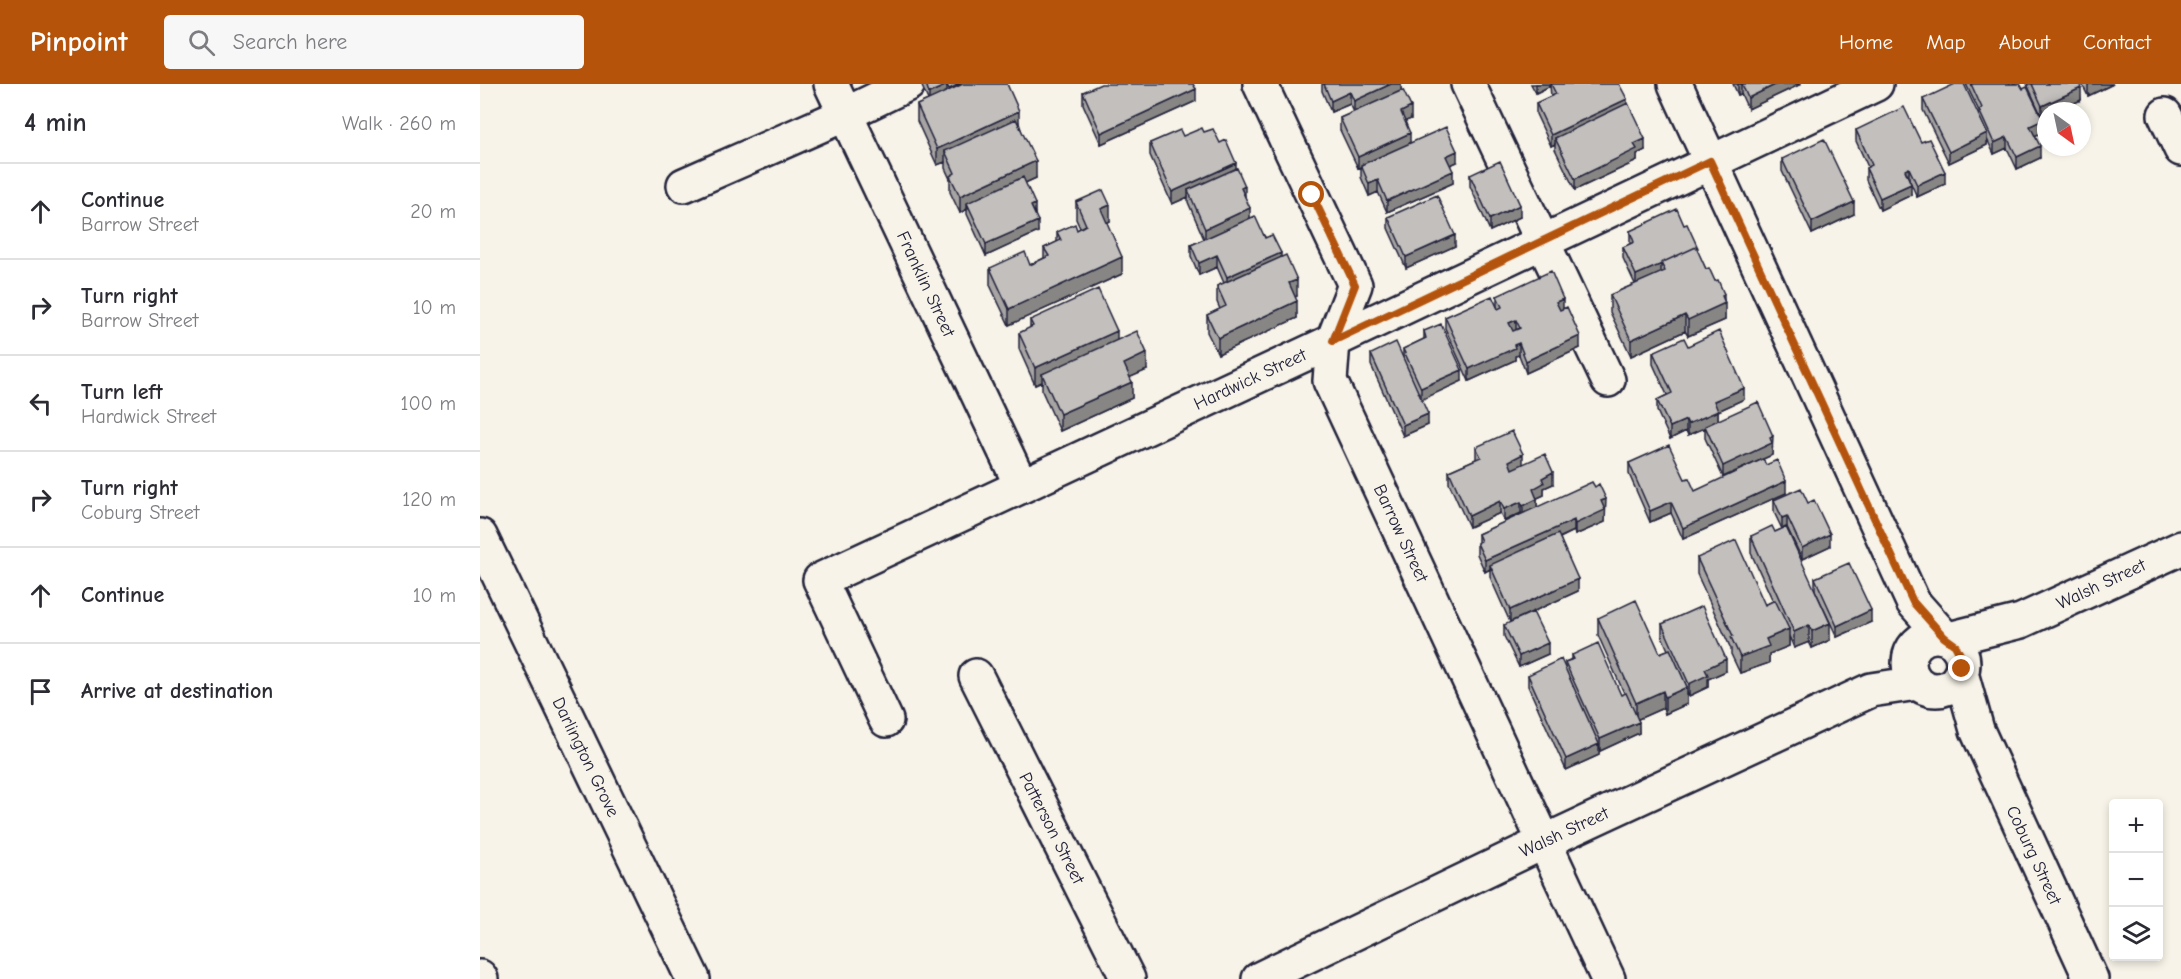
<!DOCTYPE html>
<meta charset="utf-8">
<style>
:root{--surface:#fff;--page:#f7f7f7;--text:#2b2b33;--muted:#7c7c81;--line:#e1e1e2;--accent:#b45309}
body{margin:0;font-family:"Comic Neue",sans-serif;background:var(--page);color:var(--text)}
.controls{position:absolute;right:18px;bottom:18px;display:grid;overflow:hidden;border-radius:6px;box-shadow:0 3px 9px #0003}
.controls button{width:54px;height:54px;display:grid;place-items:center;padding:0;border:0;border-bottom:2px solid var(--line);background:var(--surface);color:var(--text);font:30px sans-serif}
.compass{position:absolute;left:1557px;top:18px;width:54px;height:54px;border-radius:50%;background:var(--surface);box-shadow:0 3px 9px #0003;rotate:147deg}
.stop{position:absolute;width:18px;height:18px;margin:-14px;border:4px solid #b45309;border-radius:50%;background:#fff}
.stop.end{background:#b45309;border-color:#fff;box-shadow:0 2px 6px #0008}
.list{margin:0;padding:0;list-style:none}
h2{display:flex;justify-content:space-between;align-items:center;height:78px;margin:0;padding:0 24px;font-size:26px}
h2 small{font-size:20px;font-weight:400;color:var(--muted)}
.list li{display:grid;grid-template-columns:39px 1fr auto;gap:18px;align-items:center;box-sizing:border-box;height:96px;padding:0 24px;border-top:2px solid var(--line)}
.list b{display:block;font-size:22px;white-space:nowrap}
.list p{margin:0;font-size:20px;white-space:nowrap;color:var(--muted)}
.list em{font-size:20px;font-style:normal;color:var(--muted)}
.icon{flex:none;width:33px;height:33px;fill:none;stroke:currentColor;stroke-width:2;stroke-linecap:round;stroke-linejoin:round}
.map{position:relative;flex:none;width:1701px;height:895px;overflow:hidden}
header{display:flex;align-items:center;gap:36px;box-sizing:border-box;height:84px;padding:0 30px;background:var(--accent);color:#fff}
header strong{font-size:28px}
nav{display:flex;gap:33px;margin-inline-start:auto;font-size:21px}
.search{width:420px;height:54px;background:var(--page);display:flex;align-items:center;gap:15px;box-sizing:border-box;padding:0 21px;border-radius:6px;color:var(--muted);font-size:22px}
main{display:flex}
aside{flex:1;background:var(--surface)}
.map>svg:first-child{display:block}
</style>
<header>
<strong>Pinpoint</strong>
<div class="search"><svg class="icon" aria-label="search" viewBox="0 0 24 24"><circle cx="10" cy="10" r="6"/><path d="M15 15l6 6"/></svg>Search here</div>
<nav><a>Home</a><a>Map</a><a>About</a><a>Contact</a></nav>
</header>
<main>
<aside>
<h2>4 min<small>Walk · 260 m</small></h2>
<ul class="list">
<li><svg class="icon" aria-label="ahead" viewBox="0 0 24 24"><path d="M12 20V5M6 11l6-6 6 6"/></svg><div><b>Continue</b><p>Barrow Street</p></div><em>20 m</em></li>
<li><svg class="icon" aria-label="right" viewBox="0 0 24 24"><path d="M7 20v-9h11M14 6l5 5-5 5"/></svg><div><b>Turn right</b><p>Barrow Street</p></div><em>10 m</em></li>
<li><svg class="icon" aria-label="left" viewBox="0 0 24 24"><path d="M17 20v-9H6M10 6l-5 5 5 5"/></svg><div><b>Turn left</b><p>Hardwick Street</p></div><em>100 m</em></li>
<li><svg class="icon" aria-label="right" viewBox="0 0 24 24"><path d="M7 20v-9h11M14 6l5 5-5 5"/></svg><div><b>Turn right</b><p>Coburg Street</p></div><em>120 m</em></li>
<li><svg class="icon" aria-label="ahead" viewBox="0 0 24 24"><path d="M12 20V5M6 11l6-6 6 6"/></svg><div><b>Continue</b></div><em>10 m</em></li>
<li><svg class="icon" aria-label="arrive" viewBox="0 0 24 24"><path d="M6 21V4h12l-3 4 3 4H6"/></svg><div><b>Arrive at destination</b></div></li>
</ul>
</aside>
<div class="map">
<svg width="1701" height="895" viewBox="0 0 1701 895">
<rect width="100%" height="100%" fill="#f7f3e8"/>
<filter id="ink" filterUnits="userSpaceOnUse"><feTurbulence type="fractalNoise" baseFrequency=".0167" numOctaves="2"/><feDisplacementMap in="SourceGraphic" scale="12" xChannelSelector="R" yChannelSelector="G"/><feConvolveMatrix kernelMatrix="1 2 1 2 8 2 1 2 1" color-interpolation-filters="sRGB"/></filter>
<g filter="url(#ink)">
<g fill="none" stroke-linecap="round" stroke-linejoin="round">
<g stroke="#22223b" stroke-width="38">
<path id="minor" d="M351,0L541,401
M780,0L875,201L853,257L850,297L1128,895
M988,0L1128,296
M1195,0L1433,518L1464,553
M1685,31L1701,65
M204,101L366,30L428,0
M0,452L213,895
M1429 579a27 27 0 1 1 54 0a27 27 0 1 1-54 0Z
M1469,555L1541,537L1701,464
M1481,589L1497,646L1611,895
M496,592L648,895
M406,636L340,496L853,257L1396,0
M0,893L1,895
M779,895L1064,758L1391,606L1437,599"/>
</g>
<use href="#minor" stroke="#f7f3e8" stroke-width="33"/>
</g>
<path fill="#a7a4a3" stroke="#22223b" stroke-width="1.5" d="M441,0H527L556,94L545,99L555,130L558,148L506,172L487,130V125L480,129L470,108V95L465,84V78L457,81L437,37V21L448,16Z
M842,0H921V6L931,35L925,37L930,59L977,78L970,81L973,99L907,128L898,108L889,112L881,93V83L878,84L860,46V34L874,28L870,20L851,28L842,7Z
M1051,0H1139L1165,66L1157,70V77L1095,106L1075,65V60L1071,62L1056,30V19L1071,12L1070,2L1056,9Z
M1253,0H1321L1268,25L1261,10L1258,11Z
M1486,0H1540L1563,48L1555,51L1560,74L1537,85L1527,64L1514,70L1507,55V61L1469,79L1443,26V15L1499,32V27Z
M1547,0H1599L1601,16L1576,27H1566V32L1562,33Z
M1602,0H1633L1608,12Z
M603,8L716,17L621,60L603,20Z
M1376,46L1441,58L1465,100L1437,113L1429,95L1431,111L1400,126L1386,96V84L1388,83L1376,57Z
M724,48L740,59L756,84L765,113L770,134L801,173L817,212L815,213L817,234L738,270L727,248V231L740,225L737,218V202L744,199L737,183L719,191L711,172V161L724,155L708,118V113L692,120L670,71V59Z
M1302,75L1374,130L1332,150L1302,87Z
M990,91L1040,133L1010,147L990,102Z
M596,118L630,137L627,139L642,190L529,241L510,201V184L550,181L564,174V164L577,158V148L597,146L600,144L596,135Z
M908,133L975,162L926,184L908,144Z
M1204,141L1226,185L1244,216L1245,236L1208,252L1205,247L1151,272L1130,228V211L1155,200L1143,174V163L1150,160V147Z
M1017,212L1083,224L1100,264L1046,289L1039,271L1035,272V276L989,297L965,244V233L1017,223Z
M550,236L637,256L667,286L650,293L652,314L580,347L562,307V298L555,301L539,265V249L550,244Z
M944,247L982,297L941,315L948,341L923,352L891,281V270L923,274V265L944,255Z
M1208,262L1264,315L1238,327V337L1293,364H1292V371L1243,393L1225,354V344L1208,351L1206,347L1190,355L1177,327V316L1187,311L1173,280V268Z
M996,363L1043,380L1073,400L1064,404V411L1057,414V423L1126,427H1125V438L1095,451L1094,447L1080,454L1098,507L1030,538L1010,493V485L1005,488L997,470V459L998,458V450L1041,431V429L1024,437L1020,429L989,443L969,399V387L996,375Z
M1149,379L1205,395L1215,407L1286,381L1306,409L1203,455L1191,429L1170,438L1149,390Z
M1294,416L1328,419L1350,462L1322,475L1307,443L1306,444L1350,556L1332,564L1329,558L1314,564L1309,552V562L1289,570V579L1260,589L1251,570V565L1217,490V474L1285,521L1293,517L1271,469V452L1295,448L1302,445L1294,428Z
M1335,494L1391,538L1357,553L1335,506Z
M1118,534L1180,569L1188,566L1182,552V540L1246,587L1228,595V603L1209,612L1207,608V620L1185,630L1183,624L1158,635L1159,649L1120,667L1119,666V671L1086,686L1048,602V591L1085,585V578L1092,575V571L1141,611L1144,609L1118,551Z
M1024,541L1068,570L1039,583L1024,552Z"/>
<path fill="#888684" stroke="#22223b" stroke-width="1.5" d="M911,0H921V7L874,29V17Z
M1056,0H1070V2L1056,9Z
M1258,0H1261V10L1258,11Z
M1297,0H1321L1268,25V14Z
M1609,0H1633L1608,12V1Z
M467,1V12L449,20V9Z
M1601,4V16L1576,27H1566V32L1562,33V22Z
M716,5V17L621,60V49Z
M870,8V20L851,28V17Z
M1147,15V26L1075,54V60L1071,62V51Z
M931,23V35L921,39V28Z
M539,27V44L465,67V78L457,81V65Z
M1563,36V48L1550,54V42Z
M930,49V61L878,84V73Z
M1507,49V61L1469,79V68Z
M1527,53V64L1514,70V59Z
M1165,55V66L1157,70V77L1095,106V95L1154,60Z
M1560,62V74L1537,85V73Z
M977,67V78L966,83V72Z
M556,77V94L489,124L487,119V125L480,129V112Z
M756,79V90L708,106V113L692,120V108Z
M1429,84V95L1425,86Z
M973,87V99L907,128V117Z
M1465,88V100L1437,113V101Z
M898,96V108L889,112V100Z
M1431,100V111L1400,126V114Z
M765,102V113L761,104Z
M1374,118V130L1332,150V138Z
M555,120V131L551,122Z
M630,121V137L621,142V125Z
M1040,121V133L1010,147V135Z
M770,124V135L725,156V145Z
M558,137V148L506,172V160Z
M975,151V162L926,184V173Z
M801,169V180L747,204V193Z
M737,171V183L719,191V179Z
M642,173V190L529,241V225Z
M1181,180V192L1156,203V191Z
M817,196V212L809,216V199Z
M1244,210V220L1245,219V236L1208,252V236Z
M1083,215V226L1076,229V218Z
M817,217V234L738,270V254Z
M1205,231V247L1151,272V256Z
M1036,236V247L1029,251V239Z
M637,247V264L562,290V298L555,301V284Z
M1100,252V264L1046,289V277Z
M1039,259V271L1035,272V276L989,297V285Z
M667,269V286L644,296V280Z
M982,286V297L941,316V304Z
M652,298V314L580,347V330Z
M1264,304V315L1238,327V338L1208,351V340L1234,317Z
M948,330V341L923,352V341Z
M1206,336V347L1190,355V343Z
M1293,352L1292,371L1243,393V382Z
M1043,370V382L1029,388V377Z
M1073,388V400L1064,404V411L1053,416V405L1062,394Z
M1306,397V409L1203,455V444Z
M1057,415V427L1043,434V422Z
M1126,415L1125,438L1095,451V440L1121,417Z
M1020,417V429L989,443V432Z
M1041,418V429L1024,437V425Z
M1191,418V429L1170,438V427Z
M1307,432V443L1302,446V434Z
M1094,436V447L1011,485L1010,481V485L1005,488V476Z
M1350,450V462L1322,475V464Z
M1098,495V507L1030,538V526Z
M1391,526V538L1357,553V542Z
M1350,539V556L1332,564V547Z
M1329,541V558L1314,564V548Z
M1309,545V562L1289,570V579L1260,589V573L1286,555Z
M1068,559V570L1039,583V572Z
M1246,575V587L1228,595V603L1209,612V600L1225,585Z
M1207,603V620L1185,630V613Z
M1183,607V624L1156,636V619Z
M1159,638V649L1120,667V655Z
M1119,660V671L1086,686V675Z"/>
<path fill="#c2bfbd" stroke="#22223b" stroke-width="1.5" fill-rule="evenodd" d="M446,0H480L469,5L467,1L449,9Z
M483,0H527L539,27L457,65L437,21Z
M621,0H713L716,5L621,49L603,8Z
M844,0H911L874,17L870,8L851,17Z
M1071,0H1139L1147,15L1071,51L1056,19L1076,10Z
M1262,0H1297L1268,14Z
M1475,0H1484L1507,49L1469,68L1443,15Z
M1491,0H1540L1543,5L1547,3L1563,36L1550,42L1560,62L1537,73L1527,53L1514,59L1499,26L1502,24Z
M1552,0H1599L1601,4L1562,22Z
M923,6L931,23L921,28L930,49L878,73L860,34Z
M1148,19L1165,55L1154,60L1157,65L1095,95L1075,54Z
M1424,23L1441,58L1449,55L1465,88L1437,101L1429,84L1425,86L1431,100L1400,114L1386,84L1392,81L1376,46Z
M536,35L556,77L480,112L470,92L475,89L465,67Z
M966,43L977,67L966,72L973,87L907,117L898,96L889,100L881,81Z
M722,44L724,48L733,45L740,59L746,56L756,79L692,108L670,59L700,46L703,52Z
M1344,55L1374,118L1332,138L1302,75Z
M1020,77L1040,121L1010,135L990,91Z
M757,84L765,102L761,104L770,124L725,145L708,106Z
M543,93L555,120L551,122L558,137L506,160L487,119Z
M623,106L630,121L621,125L642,173L529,225L510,184L545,168L550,181L569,172L564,164L581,156L577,148L595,140L597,146L606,141L596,118Z
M957,111L975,151L926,173L908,133Z
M1197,125L1204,141L1207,140L1218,164H1216V163L1181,179L1182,180L1156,191L1143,163L1154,158L1150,147Z
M775,132L785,154L792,151L801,169L747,193L737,171L719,179L711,161Z
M1216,163L1226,185L1229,184L1235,197L1238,196L1244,210L1242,212L1245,219L1208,236L1205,231L1151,256L1130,211L1185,187L1181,179Z
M806,171L817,196L809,199L817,217L738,254L727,231L746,222L737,202Z
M1071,187L1083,215L1076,218L1080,226L1087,223L1100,252L1046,277L1039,259L1034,261L1035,264L989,285L965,233L1012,212L1018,225L1022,223L1017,212ZM1036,236L1040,244L1033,247L1029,239Z
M618,205L637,247L555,284L539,249L553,242L550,236Z
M961,240L982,286L941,304L923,265L946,254L944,247Z
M657,247L667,269L644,280L652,298L580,330L562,290Z
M1239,247L1264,304L1234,317L1238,327L1208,340L1206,336L1190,343L1177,316L1192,309L1173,268L1204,254L1208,262Z
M916,258L948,330L923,341L891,270Z
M1278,318L1293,352L1290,354L1292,359L1243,382L1225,342Z
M1032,347L1043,370L1029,377L1032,385L1065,370L1073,388L1062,394L1064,399L1053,405L1057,415L1043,422L1041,418L1024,425L1020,417L989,432L969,387L1001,373L996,363Z
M1189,361L1205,395L1209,394L1215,407L1283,375L1286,381L1297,376L1306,397L1203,444L1191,418L1170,427L1149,379Z
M1112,398L1115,403L1119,400L1126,415L1121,417L1125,426L1095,440L1094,436L1005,476L997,459L1001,457L998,450Z
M1321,404L1328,419L1334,416L1350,450L1322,464L1307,432L1302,434L1294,416Z
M1292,442L1295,448L1306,443L1350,539L1332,547L1329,541L1314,548L1271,452Z
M1078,450L1098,495L1030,526L1010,481Z
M1256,456L1285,521L1295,516L1309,545L1286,555L1289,562L1260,573L1251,553L1253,552L1217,474Z
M1369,479L1391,526L1357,542L1335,494Z
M1156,516L1180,569L1190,565L1207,603L1185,613L1183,607L1156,619L1118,534Z
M1222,522L1246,575L1225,585L1228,591L1209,600L1182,540Z
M1053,528L1068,559L1039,572L1024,541Z
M1118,559L1141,611L1146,609L1159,638L1120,655L1085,578L1094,575L1092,571Z
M1081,575L1119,660L1086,675L1048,591Z"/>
</g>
<g fill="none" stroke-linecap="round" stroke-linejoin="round" filter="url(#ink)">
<path stroke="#b45309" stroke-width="8" d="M832,111L875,201L853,257L1230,77L1433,518L1464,553L1475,561L1483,576L1482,585"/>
</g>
<g text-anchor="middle" stroke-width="6" stroke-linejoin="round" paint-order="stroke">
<g font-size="18" fill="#22223b" stroke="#f7f3e8">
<text transform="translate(446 200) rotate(65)" y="6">Franklin Street</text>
<text transform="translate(770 295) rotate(-25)" y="6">Hardwick Street</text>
<text transform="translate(921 449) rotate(65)" y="6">Barrow Street</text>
<text transform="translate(1621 500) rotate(-25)" y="6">Walsh Street</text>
<text transform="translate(106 673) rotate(64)" y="6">Darlington Grove</text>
<text transform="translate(572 744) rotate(63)" y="6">Patterson Street</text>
<text transform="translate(1084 748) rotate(-25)" y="6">Walsh Street</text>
<text transform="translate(1554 771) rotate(65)" y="6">Coburg Street</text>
</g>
</g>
</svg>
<div class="controls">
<button>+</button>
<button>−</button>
<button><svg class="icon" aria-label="layers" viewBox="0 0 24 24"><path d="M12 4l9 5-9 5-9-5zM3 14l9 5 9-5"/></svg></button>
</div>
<svg class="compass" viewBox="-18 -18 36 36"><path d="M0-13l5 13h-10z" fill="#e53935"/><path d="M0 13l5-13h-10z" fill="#7c7c81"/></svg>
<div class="stop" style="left:832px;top:111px"></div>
<div class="stop end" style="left:1482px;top:585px"></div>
</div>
</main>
